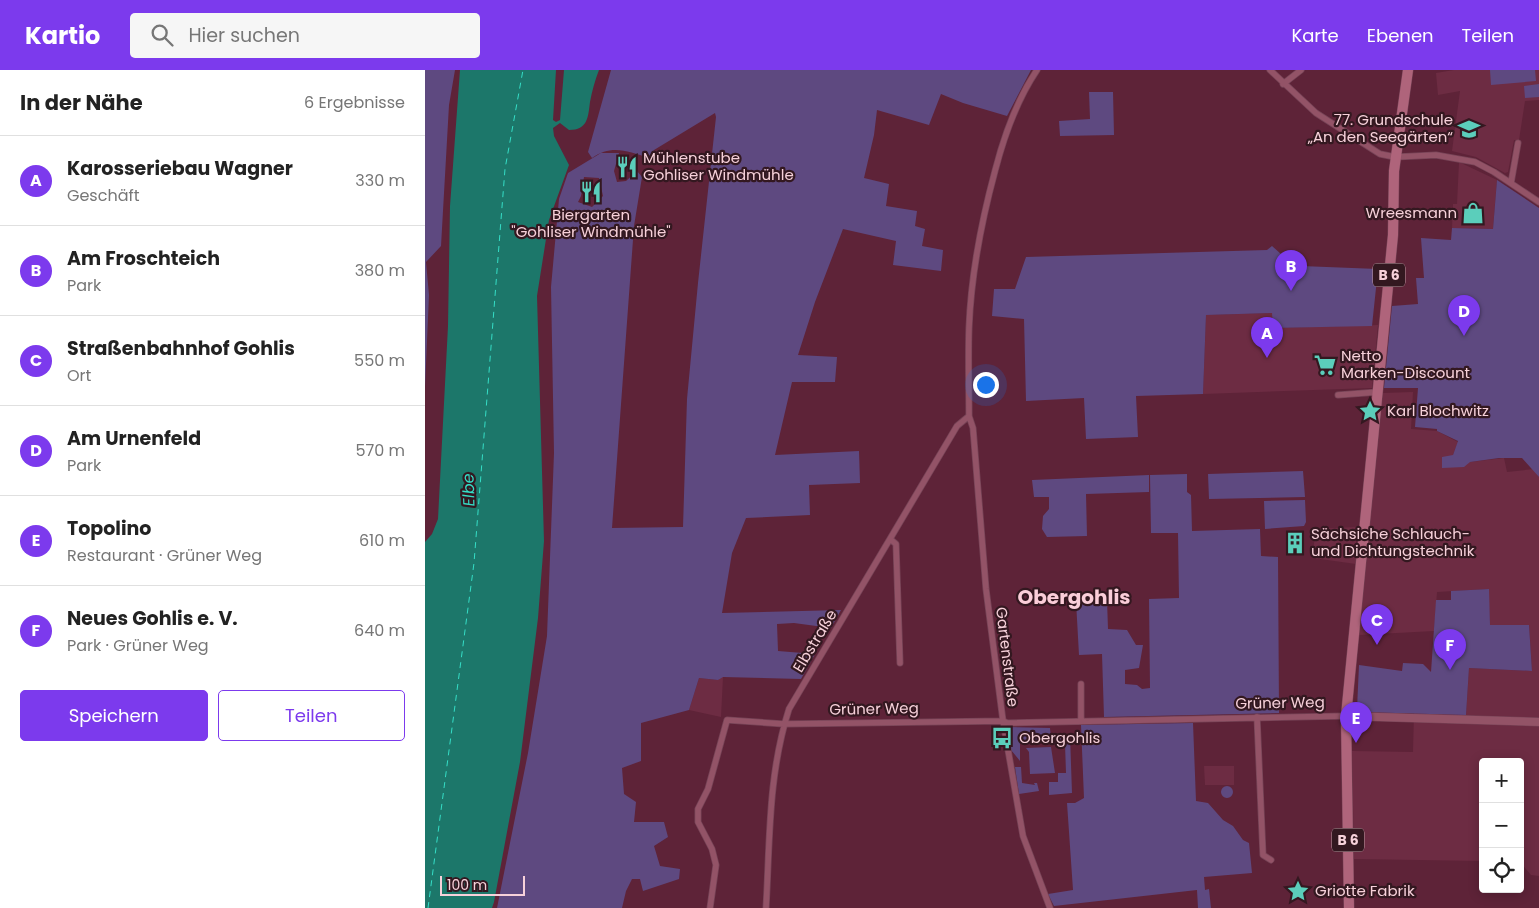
<!DOCTYPE html>
<html lang="de">
<meta charset="utf-8">
<style>
:root{--surface:#fff;--page:#f6f6f6;--text:#222;--muted:#767676;--line:#e0e0e0;--accent:#7c3aed}
body{margin:0;font-family:Poppins,sans-serif;background:var(--page);color:var(--text)}
.controls{position:absolute;right:15px;bottom:15px;display:grid;overflow:hidden;border-radius:5px;box-shadow:0 2px 12px #0003}
.controls button{width:45px;height:45px;display:grid;place-items:center;padding:0;border:0;border-bottom:1px solid var(--line);background:var(--surface);color:var(--text);font:25px sans-serif}
.scale{position:absolute;left:15px;bottom:12px;width:85px;box-sizing:border-box;padding-left:5px;border:2px solid #f7d1da;border-top:0;font-size:14px;line-height:18px;white-space:nowrap;color:#f7d1da;-webkit-text-stroke:4px #331820;paint-order:stroke}
.you{position:absolute;left:560px;top:314px;width:18px;height:18px;margin:-12px;border:4px solid #fff;border-radius:50%;background:#1a73e8;box-shadow:0 0 0 8px #1a73e833}
.badge{display:grid;place-items:center;width:32px;height:32px;border-radius:50%;background:var(--accent);color:#fff;font-size:16px;font-weight:700}
.pin{position:absolute;translate:-50% -41px;filter:drop-shadow(0 1px 2px #0008)}
.pin::after{content:'';position:absolute;top:26px;width:18px;height:15px;background:inherit;clip-path:polygon(0 0,100% 0,50% 100%)}
.list{margin:0;padding:0;list-style:none}
h2{display:flex;justify-content:space-between;align-items:center;height:65px;margin:0;padding:0 20px;font-size:21px}
h2 small{font-size:16px;font-weight:400;color:var(--muted)}
.list li{display:grid;grid-template-columns:32px 1fr auto;gap:15px;align-items:center;box-sizing:border-box;height:90px;padding:0 20px;border-top:1px solid var(--line)}
.list b{display:block;font-size:19px;white-space:nowrap}
.list p{margin:0;font-size:16px;white-space:nowrap;color:var(--muted)}
.list em{font-size:16px;font-style:normal;color:var(--muted)}
.actions{display:flex;gap:10px;padding:15px 20px}
.actions a{flex:1;padding:11px 0;border:1px solid var(--accent);border-radius:5px;text-align:center;font-size:18px;color:var(--accent)}
.actions .main{background:var(--accent);color:#fff}
.icon{flex:none;width:28px;height:28px;fill:none;stroke:currentColor;stroke-width:2;stroke-linecap:round;stroke-linejoin:round}
.map{position:relative;flex:none;width:1114px;height:838px;overflow:hidden}
header{display:flex;align-items:center;gap:30px;box-sizing:border-box;height:70px;padding:0 25px;background:var(--accent);color:#fff}
header strong{font-size:24px}
nav{display:flex;gap:28px;margin-inline-start:auto;font-size:18px}
.search{width:350px;height:45px;background:var(--page);display:flex;align-items:center;gap:12px;box-sizing:border-box;padding:0 18px;border-radius:5px;color:var(--muted);font-size:19px}
main{display:flex}
aside{flex:1;background:var(--surface)}
.map>svg:first-child{display:block}
</style>
<header>
<strong>Kartio</strong>
<div class="search"><svg class="icon" aria-label="search" viewBox="0 0 24 24"><circle cx="10" cy="10" r="6"/><path d="M15 15l6 6"/></svg>Hier suchen</div>
<nav><a>Karte</a><a>Ebenen</a><a>Teilen</a></nav>
</header>
<main>
<aside>
<h2>In der Nähe<small>6 Ergebnisse</small></h2>
<ul class="list">
<li><span class="badge">A</span><div><b>Karosseriebau Wagner</b><p>Geschäft</p></div><em>330 m</em></li>
<li><span class="badge">B</span><div><b>Am Froschteich</b><p>Park</p></div><em>380 m</em></li>
<li><span class="badge">C</span><div><b>Straßenbahnhof Gohlis</b><p>Ort</p></div><em>550 m</em></li>
<li><span class="badge">D</span><div><b>Am Urnenfeld</b><p>Park</p></div><em>570 m</em></li>
<li><span class="badge">E</span><div><b>Topolino</b><p>Restaurant · Grüner Weg</p></div><em>610 m</em></li>
<li><span class="badge">F</span><div><b>Neues Gohlis e. V.</b><p>Park · Grüner Weg</p></div><em>640 m</em></li>
</ul>
<div class="actions"><a class="main">Speichern</a><a>Teilen</a></div>
</aside>
<div class="map">
<svg width="1114" height="838" viewBox="0 0 1114 838">
<rect width="100%" height="100%" fill="#5e2338"/>
<path fill="#6d2c43" d="M1029,0H1114V30L1100,31L1094,70H1089L1083,102L1080,103L1051,87L1027,81L1035,21L1013,25L1011,3Z
M1034,92L1072,110L1068,159L1027,158L1028,134H1032Z
M848,243L849,258L953,255L947,318L778,324L781,245Z
M988,322L986,359L1012,361L1033,372L1028,385L1045,392L1079,388L1082,402L1109,399L1114,407V806L1106,805L1095,792V692H1058V791L929,789L927,681L988,682L989,643L1041,645L1044,598L1107,601L1104,555L1065,556L1063,519L1012,522L1009,561L934,565L958,323Z
M931,457V494L888,488L890,459Z
M296,607H298L296,647L264,640L274,608L293,610Z
M779,696H809V715H780Z"/>
<path fill="#5e4980" fill-rule="evenodd" d="M0,0H30L24,35L16,176L1,192L4,225L0,317Z
M186,0H606L582,46L538,33L516,24L504,55L452,40L449,65L439,108L464,114L461,136L492,141L490,156L500,159L497,176L518,180L516,201L468,195L471,171L418,159L390,232L373,285L412,287L410,312H367L350,385L434,381L435,413L384,415L385,445L321,448L307,483L297,543L416,540L406,558L369,553L352,554L353,581L390,584L376,609L298,607L293,610L274,608L264,640L216,653V691L197,698L199,724L211,732L209,752H239L243,767L229,776L235,796L255,799L254,809L218,821L215,809H207L201,821L197,838H72L103,683L122,566L129,383L126,217L134,129L143,103L176,83H194L189,101L192,112L201,111L212,101L217,107L209,156L187,458L258,457L262,329L273,213L291,47L290,43L229,80L224,88C203,81 186,74 167,88L163,82ZM159,107L174,108L178,126L167,137L153,132L156,126Z
M1065,0H1110L1111,11L1066,15Z
M1114,14V27L1100,28L1099,16Z
M664,22H688L689,65L635,66L634,51L665,49Z
M1072,110L1114,138V407L1097,388H1074L1045,392L1039,397L1017,398V387L1028,385L1033,371L1012,361V359L990,357L993,318H959L967,236L993,234L991,208H999L996,168L1026,170L1027,158L1068,159Z
M847,176L865,192L876,196L953,199L947,256L848,258L847,243L781,245L778,324L711,326L713,367L661,369L659,328L601,331L599,249L567,246L569,219H590L601,187L842,180Z
M878,401L880,427L784,429L783,404Z
M762,404V422L766,425L767,461L835,459L836,486L853,487L854,643L679,647L677,584L654,585L651,531L682,530L683,559L702,560L711,575H718L714,598L700,600V614L712,615L717,619L725,618L724,529L754,528L753,463H726L725,405Z
M724,405V422L661,424L662,466L622,467L617,459L618,446L624,439V427H609L607,410Z
M880,430L881,452L879,456L840,459L839,431Z
M1064,519L1065,555H1104L1107,601L1044,598L1041,645L935,642L932,639L934,595L977,601L978,593L998,594L1006,602L1011,530H1026V521Z
M768,653L771,731L783,733L798,750L808,756L818,770L824,773L827,803L779,807L780,820L784,819L786,838H773L772,820L629,836L623,824L648,820L642,733H650L659,728L656,655Z
M583,657L625,658L626,669L595,671V691L586,680Z
M645,665L647,723L624,725V712H633V703H641L640,674H629V666Z
M626,677L630,703L605,704L604,682L601,678Z
M590,697H596L597,713L610,715L609,713H612L614,721L594,724Z
M796 722a6 6 0 1 1 12 0a6 6 0 1 1-12 0Z"/>
<path fill="#1c776a" d="M35,0H131L128,50L131,52L135,50L139,0H174C170,10 167,21 165,32C163,47 163,60 144,60L135,53L128,58L129,66L144,95L124,150L112,226L119,471L113,548L95,692L69,832L67,838H0V472L7,464L13,449L23,256L25,136Z"/>
<g fill="none" stroke-linecap="round" stroke-linejoin="round">
<path stroke="#35dec7" stroke-width="1" stroke-dasharray="6 5" stroke-linecap="butt" d="M3,838L49,493L80,99L98,0"/>
<g stroke="#774457" stroke-width="7">
<path id="minor" d="M612,0C591,31 579,66 570,101C556,153 546,205 544,258C543,287 544,317 544,346L548,358L561,519L578,651L598,766L625,838
M845,0L891,43L955,84L970,87L1011,85L1050,92L1069,102L1114,132
M858,14L876,0
M1086,113L1093,73
M913,325L953,322
M465,469L471,474L475,593
M656,614V651
M832,647L838,785L846,790
M285,838L291,795L287,779L273,752V739L283,719L302,650L359,654L578,651L582,653L921,646
M341,838C345,769 343,705 364,639L532,356L544,346"/>
</g>
<g stroke="#774457" stroke-width="9">
<path id="tertiary" d="M921,646L1114,652"/>
</g>
<g stroke="#774457" stroke-width="11">
<path id="primary" d="M924,838L921,646L968,165L969,101L983,0"/>
</g>
<use href="#minor" stroke="#935367" stroke-width="5.5"/>
<use href="#tertiary" stroke="#935367" stroke-width="8"/>
<use href="#primary" stroke="#af647b" stroke-width="10"/>
</g>
<defs>
<g id="school-bare" transform="scale(1.725)"><path d="M0-5L7-2L0 1L-7-2ZM-4 1L0 2.5L4 1V4Q0 6-4 4Z" fill="#5bcebb" stroke="#331820" stroke-width="2.5" paint-order="stroke"/></g>
<g id="restaurant-bare" transform="scale(1.725)"><path d="M-5-6h1v4h1v-4h1v4h1v-4h1v5L-1.5 .5V6h-2V.5L-5-1ZM5-6V6H3V1.5H1.5Q1.5-4 5-6Z" fill="#5bcebb" stroke="#331820" stroke-width="2.5" paint-order="stroke"/></g>
<g id="shop-bare" transform="scale(1.725)"><path d="M-5-2.5h2.3a2.7 3.5 0 0 1 5.4 0H5L5.5 6h-11ZM-1.5-2.5h3a1.5 2.3 0 0 0-3 0Z" fill="#5bcebb" stroke="#331820" stroke-width="2.5" paint-order="stroke"/></g>
<g id="supermarket-bare" transform="scale(1.725)"><path d="M-6-5.5h2.5l.6 2H6L4.5 2H-2.5L-4.4-4H-6ZM-1.5 3.2a1.3 1.3 0 1 0 .1 0ZM3 3.2a1.3 1.3 0 1 0 .1 0Z" fill="#5bcebb" stroke="#331820" stroke-width="2.5" paint-order="stroke"/></g>
<g id="sight-bare" transform="scale(1.725)"><path d="M0-6L1.8-2.2L6-1.7L2.9 1.2L3.7 5.4L0 3.3L-3.7 5.4L-2.9 1.2L-6-1.7L-1.8-2.2Z" fill="#5bcebb" stroke="#331820" stroke-width="2.5" paint-order="stroke"/></g>
<g id="building-bare" transform="scale(1.725)"><path d="M-4-6H4V6H1V3H-1V6H-4ZM-2.5-4.3h1.7v1.8h-1.7ZM.8-4.3h1.7v1.8H.8ZM-2.5-1h1.7V.8h-1.7ZM.8-1h1.7V.8H.8Z" fill="#5bcebb" stroke="#331820" stroke-width="2.5" paint-order="stroke"/></g>
<g id="bus-bare" transform="scale(1.725)"><path d="M-5-6H5V4H4V6H2V4H-2V6H-4V4H-5ZM-3.5-4V0h7V-4ZM-3.5 1.2v1.5H-2V1.2ZM2 1.2v1.5H3.5V1.2Z" fill="#5bcebb" stroke="#331820" stroke-width="2.5" paint-order="stroke"/></g>
</defs>
<g fill-rule="evenodd">
<use href="#school-bare" x="1044" y="59"/>
<use href="#restaurant-bare" x="202" y="97"/>
<use href="#restaurant-bare" x="166" y="122"/>
<use href="#shop-bare" x="1048" y="143"/>
<use href="#supermarket-bare" x="900" y="295"/>
<use href="#sight-bare" x="945" y="341"/>
<use href="#building-bare" x="870" y="473"/>
<use href="#bus-bare" x="577" y="668"/>
<use href="#sight-bare" x="873" y="821"/>
</g>
<g text-anchor="middle" stroke-width="4.5" stroke-linejoin="round" paint-order="stroke">
<g fill="#331820" stroke="#bc9aa2" stroke-width="1">
<rect x="948" y="193.5" width="32" height="23" rx="4"/>
<rect x="907" y="758.5" width="32" height="23" rx="4"/>
</g>
<g font-size="14" font-weight="bold" fill="#f7d1da">
<text x="964" y="210">B 6</text>
<text x="923" y="775">B 6</text>
</g>
<g font-size="15" fill="#f7d1da" stroke="#331820" text-anchor="start">
<text x="1028" y="55" text-anchor="end">77. Grundschule<tspan x="1028" dy="17">„An den Seegärten“</tspan></text>
<text x="218" y="93">Mühlenstube<tspan x="218" dy="17">Gohliser Windmühle</tspan></text>
<text x="1032" y="148" text-anchor="end">Wreesmann</text>
<text x="166" y="150" text-anchor="middle">Biergarten<tspan x="166" dy="17">"Gohliser Windmühle"</tspan></text>
<text x="916" y="291">Netto<tspan x="916" dy="17">Marken-Discount</tspan></text>
<text x="962" y="346">Karl Blochwitz</text>
<text x="886" y="469">Sächsiche Schlauch-<tspan x="886" dy="17">und Dichtungstechnik</tspan></text>
<text x="594" y="673">Obergohlis</text>
<text x="890" y="826">Griotte Fabrik</text>
</g>
<g font-size="15" fill="#f7d1da" stroke="#331820">
<text transform="translate(390 571) rotate(-59)" y="5">Elbstraße</text>
<text transform="translate(582 587) rotate(83)" y="5">Gartenstraße</text>
<text transform="translate(855 633) rotate(-1)" y="5">Grüner Weg</text>
<text transform="translate(449 639) rotate(-1)" y="5">Grüner Weg</text>
</g>
<g font-size="16" font-style="italic" fill="#35dec7" stroke="#331820">
<text transform="translate(43 420) rotate(-92)" y="6">Elbe</text>
</g>
<g font-size="20" font-weight="bold" fill="#fbced9" stroke="#331820">
<text x="649" y="534">Obergohlis</text>
</g>
</g>
</svg>
<div class="controls">
<button>+</button>
<button>−</button>
<button><svg class="icon" aria-label="locate" viewBox="0 0 24 24"><circle cx="12" cy="12" r="6"/><path d="M12 2v4M12 18v4M2 12h4M18 12h4"/></svg></button>
</div>
<div class="scale">100 m</div>
<div class="you"></div>
<div class="pin badge" style="left:842px;top:288px">A</div>
<div class="pin badge" style="left:866px;top:221px">B</div>
<div class="pin badge" style="left:952px;top:575px">C</div>
<div class="pin badge" style="left:1039px;top:266px">D</div>
<div class="pin badge" style="left:931px;top:673px">E</div>
<div class="pin badge" style="left:1025px;top:600px">F</div>
</div>
</main>
